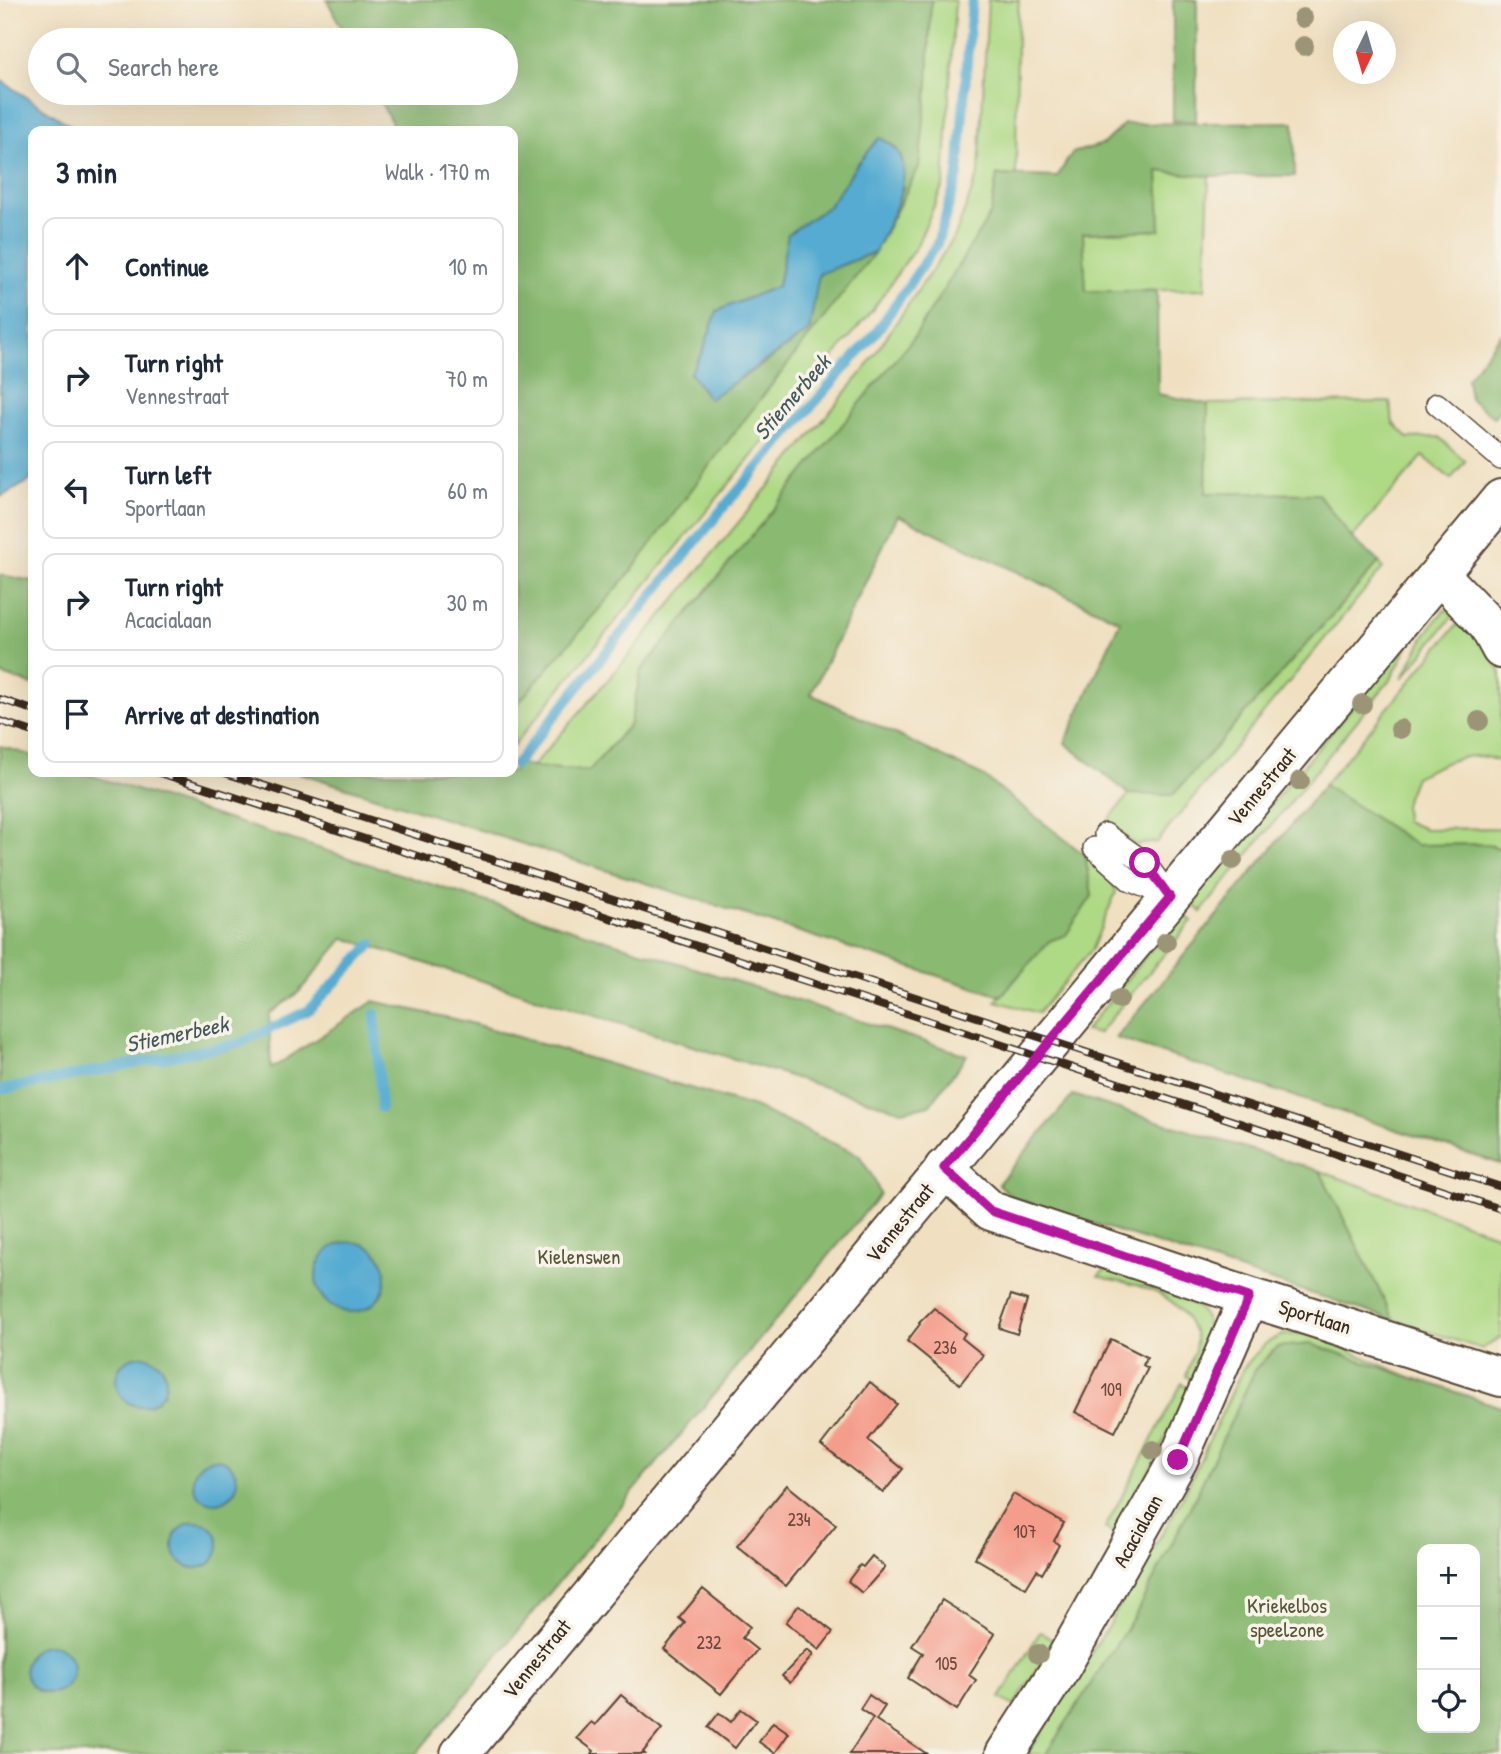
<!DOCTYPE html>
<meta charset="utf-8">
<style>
:root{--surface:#fff;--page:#f2f2f3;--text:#1f2937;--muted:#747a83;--line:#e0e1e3}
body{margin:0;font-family:"Patrick Hand",sans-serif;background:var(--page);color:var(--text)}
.controls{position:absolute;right:21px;bottom:21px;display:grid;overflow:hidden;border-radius:14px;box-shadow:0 7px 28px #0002}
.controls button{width:63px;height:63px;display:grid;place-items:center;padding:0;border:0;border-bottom:2px solid var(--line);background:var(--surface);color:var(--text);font:35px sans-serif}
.compass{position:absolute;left:1333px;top:21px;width:63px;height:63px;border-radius:50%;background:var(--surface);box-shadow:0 7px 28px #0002;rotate:185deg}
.stop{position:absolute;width:21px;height:21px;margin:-16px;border:5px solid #b5179e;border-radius:50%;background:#fff}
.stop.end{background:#b5179e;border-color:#fff;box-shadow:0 2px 7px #0008}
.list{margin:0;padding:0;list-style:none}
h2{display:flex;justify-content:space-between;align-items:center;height:91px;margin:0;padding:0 28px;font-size:30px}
h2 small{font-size:23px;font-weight:400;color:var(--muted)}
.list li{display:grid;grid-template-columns:46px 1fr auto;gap:21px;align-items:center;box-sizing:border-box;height:98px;margin:0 14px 14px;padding:0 14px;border:2px solid var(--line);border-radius:14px}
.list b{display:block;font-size:26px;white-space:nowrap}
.list p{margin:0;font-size:23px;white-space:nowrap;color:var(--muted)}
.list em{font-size:23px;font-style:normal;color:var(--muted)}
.icon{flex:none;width:38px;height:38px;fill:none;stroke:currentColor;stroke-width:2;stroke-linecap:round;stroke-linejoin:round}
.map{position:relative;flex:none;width:1501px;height:1754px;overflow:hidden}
.search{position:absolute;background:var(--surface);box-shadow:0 7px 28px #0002;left:28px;top:28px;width:490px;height:77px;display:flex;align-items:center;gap:18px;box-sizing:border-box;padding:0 24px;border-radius:38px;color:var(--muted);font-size:26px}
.panel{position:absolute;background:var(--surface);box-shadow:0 7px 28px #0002;left:28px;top:126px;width:490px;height:651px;border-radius:14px}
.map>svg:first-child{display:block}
</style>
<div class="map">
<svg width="1501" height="1754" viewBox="0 0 1501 1754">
<rect width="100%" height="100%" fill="#f7f3e8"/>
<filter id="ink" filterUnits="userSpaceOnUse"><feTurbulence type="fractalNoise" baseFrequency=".0143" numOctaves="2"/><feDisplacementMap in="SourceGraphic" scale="14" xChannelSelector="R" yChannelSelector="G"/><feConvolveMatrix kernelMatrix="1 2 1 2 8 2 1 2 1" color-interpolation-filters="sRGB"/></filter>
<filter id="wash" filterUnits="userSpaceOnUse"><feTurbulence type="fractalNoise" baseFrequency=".00686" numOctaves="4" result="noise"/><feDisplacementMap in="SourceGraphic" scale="28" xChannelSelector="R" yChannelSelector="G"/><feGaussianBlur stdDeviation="1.57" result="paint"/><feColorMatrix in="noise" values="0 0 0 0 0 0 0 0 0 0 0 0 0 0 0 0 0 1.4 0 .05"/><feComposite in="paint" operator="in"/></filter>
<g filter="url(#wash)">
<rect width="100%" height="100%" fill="#f0e0c1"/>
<path fill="#aed985" stroke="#748252" stroke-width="2" d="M797,0H955L944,183L917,245L874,308L513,746V709L565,647Z
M988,0H1019L1017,28L1016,176L997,175L991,213L915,336L930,363L1163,618L899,473L640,677L630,724L589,771L532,767L620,666L862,373L955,236L979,172Z
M1158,171L1209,176L1205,289L1086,292L1082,233L1160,230Z
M1390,402L1393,423L1408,438L1439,437L1465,461L1451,479L1423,456L1352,538L1318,494L1206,493L1208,404Z
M1379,562L1383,568L1157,842L1135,845L1107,822L1129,794L1173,795Z
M1444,610L1456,612L1402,679L1427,632Z
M1465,615L1478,628L1501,673V763C1472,746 1442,764 1415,777L1404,805L1405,821L1425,829L1501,828V849L1487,844L1417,845L1324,785Z
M1417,629L1391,679L1201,912L1190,902Z
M1085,855L1111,877L1116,892L1092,949L1038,1013L996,1001L1049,941L1066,934L1092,896Z
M1181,912L1192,921L1098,1034L1085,1031Z
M1320,1171L1501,1236V1337L1482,1349L1394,1320Z
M1110,1265C1147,1278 1218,1294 1209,1347C1206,1358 1199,1371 1194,1382L1186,1376C1189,1364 1197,1351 1196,1339C1196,1334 1193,1329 1190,1325C1172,1288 1133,1285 1098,1276Z
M1309,1333L1412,1378L1311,1344L1277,1347L1256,1368L1195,1498L1137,1612L1046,1754H1027L1104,1633L1181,1501L1243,1368L1266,1343L1282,1335Z
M1182,1383L1190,1389L1117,1536L1105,1528Z
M1040,1632L1055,1640L1014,1706L1000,1698Z"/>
<path fill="#8ab972" stroke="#627248" stroke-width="2" fill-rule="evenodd" d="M327,0H931L928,84L919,167L879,244L903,188L858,163L829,206L788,234L778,286L717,311L702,353L690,373L709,399L765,363L809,331L819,274L875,252L721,450L630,573L513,709V131H396L376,93H506V40H348Z
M1173,0H1197L1196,121H1173Z
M1294,122L1295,176H1209L1158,171L1160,230L1083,233L1086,291H1157L1158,394L1208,404L1206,493L1318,494L1352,538L1379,562L1173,795L1129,794L1065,743L1120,621L898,515L811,694L983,776L1085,855L1092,896L1066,935L1049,941L1001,996L297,772H513V762L532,767L589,771L630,724L641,671L915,336L991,213L997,175L1057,177L1072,153L1103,144L1124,124Z
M1501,334V408L1494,417L1470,399L1467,379Z
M0,575L33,581V685L0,674Z
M0,746L33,756V772H80L967,1055L930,1105L902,1111L344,938L298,993L269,1014L271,1069L374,1001L467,1022L754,1107L859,1155L874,1179L880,1194L416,1754H0ZM140,1356L165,1372L166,1382L164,1392L125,1362Z
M1324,785L1417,845L1487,844L1501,849V1164L1116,1038Z
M1073,1095L1320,1171L1394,1320L1014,1198L998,1184Z
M1311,1344L1501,1407V1754H1046L1137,1612L1195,1498L1256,1368L1277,1347ZM1422,1549H1475V1728H1422Z"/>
<path fill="#54abd1" stroke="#486a78" stroke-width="2" d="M0,80L79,131H33V474L30,481L0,497Z
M879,138C929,155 890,220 875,252L819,274L809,331L709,399L690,373L702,353L717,311L778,286L788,234L829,206L858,163Z
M316 1277a35 35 0 1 1 70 0a35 35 0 1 1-70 0Z
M116 1381a25 25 0 1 1 50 0a25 25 0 1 1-50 0Z
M193 1481a22 22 0 1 1 44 0a22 22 0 1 1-44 0Z
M173 1545a23 23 0 1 1 46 0a23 23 0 1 1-46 0Z
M25 1669a24 24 0 1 1 48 0a24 24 0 1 1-48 0Z"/>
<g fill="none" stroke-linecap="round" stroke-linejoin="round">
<path stroke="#54abd1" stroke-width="10" d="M515,765L723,508L878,330L937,244L958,175L972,0
M375,1014L381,1108
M0,1090L240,1043L309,1010L372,944"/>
</g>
<g id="blocks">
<path fill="#f59d8c" d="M1011,1295L1027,1300L1017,1334L999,1328Z
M934,1308L965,1333L962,1338L983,1355L960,1384L907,1341L920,1324L919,1323Z
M1111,1339L1147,1357L1143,1365L1148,1368L1115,1432L1075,1412Z
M870,1382L897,1404L868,1440L903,1469L883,1493L821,1445Z
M787,1485L836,1525L786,1586L737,1546Z
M1013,1494L1064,1523L1054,1541L1059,1545L1042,1574L1037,1570L1026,1588L975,1558Z
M872,1556L885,1567L862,1593L848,1581L860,1565L863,1567Z
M703,1589L750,1627L742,1638L757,1650L721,1694L664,1649L685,1623L679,1618Z
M942,1600L995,1634L969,1675L976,1680L957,1710L908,1678L923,1653L912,1646Z
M799,1605L833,1632L819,1650L786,1622Z
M807,1650L813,1655L790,1683L782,1676Z
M621,1695L662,1729L643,1752L645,1754H592L594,1751L577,1738L591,1722L595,1725Z
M869,1695L885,1706L876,1720L927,1754H849L873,1718L860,1709Z
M741,1709L756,1720L735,1748L708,1727L719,1713L731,1722Z
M773,1722L789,1733L775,1753L759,1742Z"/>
</g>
</g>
<g filter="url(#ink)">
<use href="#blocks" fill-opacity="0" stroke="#564536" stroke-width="2"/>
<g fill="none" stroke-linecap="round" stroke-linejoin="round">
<g stroke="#564536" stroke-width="24">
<path id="service" d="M1437,404L1501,459
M1105,834L1145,863L1170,897
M1094,848L1131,881L1170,897"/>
</g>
<g stroke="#564536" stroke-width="42">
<path id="minor" d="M1439,574L1488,625L1501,649
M944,1168L991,1211L1249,1297L1501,1377
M460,1754L1501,499
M1005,1754L1060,1669L1178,1460L1249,1297"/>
</g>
<use href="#service" stroke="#fff" stroke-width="21"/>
<use href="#minor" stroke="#fff" stroke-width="38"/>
<g stroke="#3b2a1e" stroke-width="8">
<path id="rail" d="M0,699L33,710
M0,721L33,732
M157,772L939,1024L1501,1209
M222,772L1501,1187"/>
</g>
<use href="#rail" stroke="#f7f3e8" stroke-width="5" stroke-dasharray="16" stroke-linecap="butt"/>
</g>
<g fill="#9c9476">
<circle cx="1303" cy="18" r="10"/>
<circle cx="1304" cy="46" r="10"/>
<circle cx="1362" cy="704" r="10"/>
<circle cx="1479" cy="721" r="10"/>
<circle cx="1400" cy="729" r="10"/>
<circle cx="1300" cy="781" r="10"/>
<circle cx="1233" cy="860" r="10"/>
<circle cx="1166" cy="942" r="10"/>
<circle cx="1119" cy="999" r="10"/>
<circle cx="1153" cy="1450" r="10"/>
<circle cx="1038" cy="1654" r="10"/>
</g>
</g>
<g fill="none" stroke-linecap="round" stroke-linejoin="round" filter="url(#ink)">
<path stroke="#b5179e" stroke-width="9" d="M1145,863L1170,897L944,1168L991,1211L1249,1297L1178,1460"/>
</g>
<g text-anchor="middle" stroke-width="7" stroke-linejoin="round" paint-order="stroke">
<g font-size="18" fill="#6a473a">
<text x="945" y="1354">236</text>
<text x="1111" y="1396">109</text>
<text x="799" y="1526">234</text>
<text x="1025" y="1538">107</text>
<text x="709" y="1649">232</text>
<text x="946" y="1670">105</text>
</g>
<g font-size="21" fill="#3b2a1e" stroke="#f7f3e8">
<text transform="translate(1262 787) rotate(-50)" y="7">Vennestraat</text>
<text transform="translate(900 1223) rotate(-51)" y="7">Vennestraat</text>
<text transform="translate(1315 1317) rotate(17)" y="7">Sportlaan</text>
<text transform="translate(1138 1531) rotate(-61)" y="7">Acacialaan</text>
<text transform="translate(537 1659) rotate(-51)" y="7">Vennestraat</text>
</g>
<g font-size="21" fill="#585638" stroke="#f7f3e8">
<text x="579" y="1264">Kielenswen</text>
<text x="1287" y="1613">Kriekelbos<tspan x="1287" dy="24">speelzone</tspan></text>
</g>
<g font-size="23" font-style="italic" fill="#44575d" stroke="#f7f3e8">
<text transform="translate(792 397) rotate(-49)" y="8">Stiemerbeek</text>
<text transform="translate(177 1034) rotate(-12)" y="8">Stiemerbeek</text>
</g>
</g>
</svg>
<div class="controls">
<button>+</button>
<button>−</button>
<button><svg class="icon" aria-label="locate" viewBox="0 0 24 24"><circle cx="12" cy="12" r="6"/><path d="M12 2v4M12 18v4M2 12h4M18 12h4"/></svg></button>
</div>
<svg class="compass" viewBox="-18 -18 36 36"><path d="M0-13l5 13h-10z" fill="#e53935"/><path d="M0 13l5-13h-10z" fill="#747a83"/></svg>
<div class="stop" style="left:1145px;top:863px"></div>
<div class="stop end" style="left:1178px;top:1460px"></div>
<div class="search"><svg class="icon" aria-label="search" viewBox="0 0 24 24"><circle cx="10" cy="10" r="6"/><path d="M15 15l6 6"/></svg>Search here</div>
<section class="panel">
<h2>3 min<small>Walk · 170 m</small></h2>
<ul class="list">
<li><svg class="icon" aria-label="ahead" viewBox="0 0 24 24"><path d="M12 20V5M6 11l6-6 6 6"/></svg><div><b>Continue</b></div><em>10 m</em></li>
<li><svg class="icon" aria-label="right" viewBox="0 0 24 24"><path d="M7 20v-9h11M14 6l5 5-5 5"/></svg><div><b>Turn right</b><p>Vennestraat</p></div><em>70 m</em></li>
<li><svg class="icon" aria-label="left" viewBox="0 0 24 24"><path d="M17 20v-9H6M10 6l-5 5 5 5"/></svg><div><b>Turn left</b><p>Sportlaan</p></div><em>60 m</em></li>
<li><svg class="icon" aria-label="right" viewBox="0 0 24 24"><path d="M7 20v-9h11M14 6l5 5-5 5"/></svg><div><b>Turn right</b><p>Acacialaan</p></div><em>30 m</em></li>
<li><svg class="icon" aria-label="arrive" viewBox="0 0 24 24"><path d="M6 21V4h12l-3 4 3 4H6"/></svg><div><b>Arrive at destination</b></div></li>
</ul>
</section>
</div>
